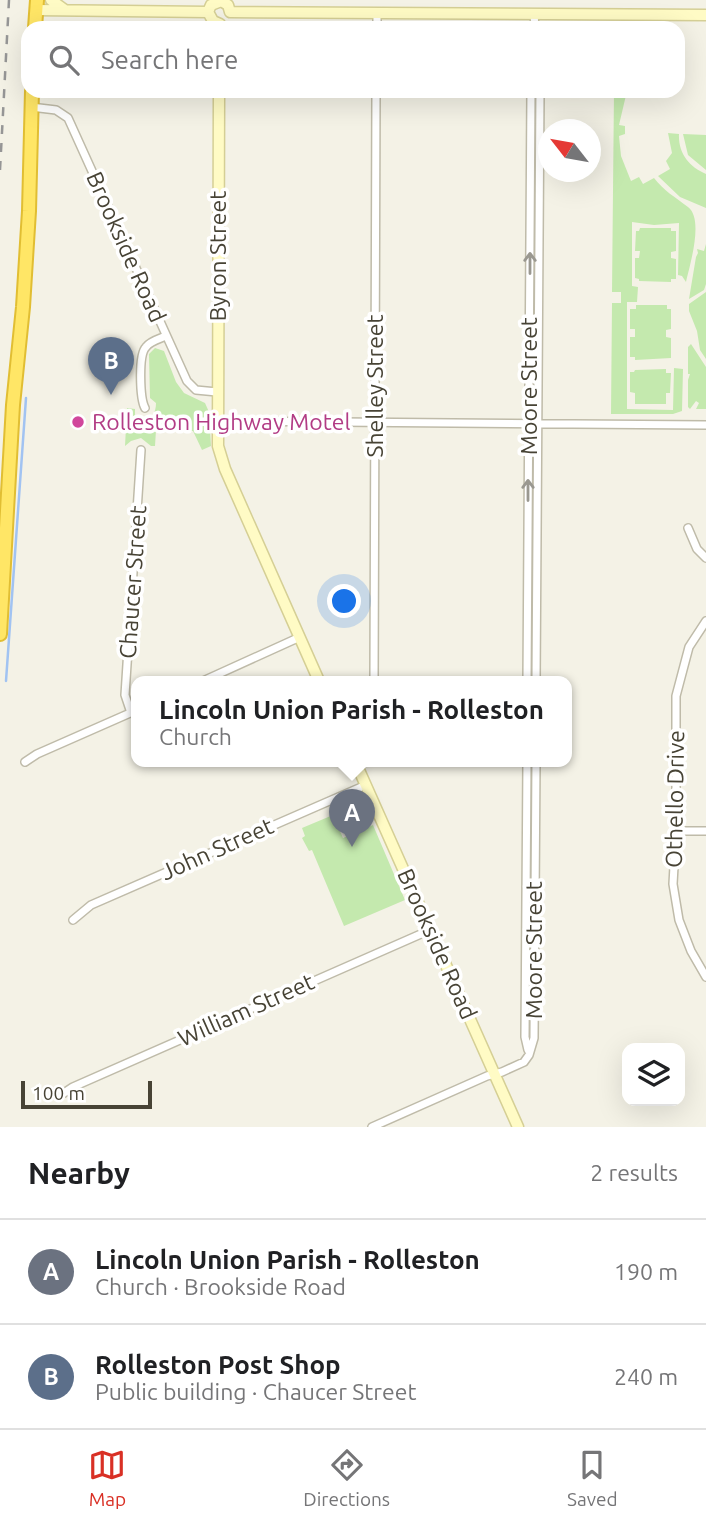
<!DOCTYPE html>
<meta charset="utf-8">
<style>
:root{--surface:#fff;--page:#f2f2f2;--text:#202124;--muted:#757577;--line:#e0e0e0;--accent:#d93025}
body{margin:0;font-family:Ubuntu,sans-serif;background:var(--page);color:var(--text)}
.controls{position:absolute;right:21px;bottom:21px;display:grid;overflow:hidden;border-radius:14px;box-shadow:0 7px 28px #0002}
.controls button{width:63px;height:63px;display:grid;place-items:center;padding:0;border:0;border-bottom:2px solid var(--line);background:var(--surface);color:var(--text);font:35px sans-serif}
.compass{position:absolute;left:538px;top:119px;width:63px;height:63px;border-radius:50%;background:var(--surface);box-shadow:0 7px 28px #0002;rotate:301deg}
.scale{position:absolute;left:21px;bottom:18px;width:131px;box-sizing:border-box;padding-left:7px;border:4px solid #474335;border-top:0;font-size:19px;line-height:24px;white-space:nowrap;color:#474335;-webkit-text-stroke:5px #fff;paint-order:stroke}
.you{position:absolute;left:345px;top:602px;width:24px;height:24px;margin:-18px;border:5px solid #fff;border-radius:50%;background:#1a73e8;box-shadow:0 0 0 10px #1a73e833}
.badge{display:grid;place-items:center;width:46px;height:46px;border-radius:50%;background:var(--accent);color:#fff;font-size:23px;font-weight:700}
.pin{position:absolute;translate:-50% -58px;filter:drop-shadow(0 2px 4px #0008)}
.pin::after{content:'';position:absolute;top:37px;width:24px;height:21px;background:inherit;clip-path:polygon(0 0,100% 0,50% 100%)}
.popup{position:absolute;left:131px;top:676px;width:441px;height:91px;box-sizing:border-box;display:grid;place-content:center;border-radius:14px;background:var(--surface);filter:drop-shadow(0 2px 5px #0005);font-size:23px;white-space:nowrap;color:var(--muted)}
.popup b{font-size:26px;color:var(--text)}
.popup::after{content:'';position:absolute;left:50%;top:100%;margin-left:-14px;border:14px solid transparent;border-top-color:var(--surface)}
.list{margin:0;padding:0;list-style:none}
h2{display:flex;justify-content:space-between;align-items:center;height:91px;margin:0;padding:0 28px;font-size:30px}
h2 small{font-size:23px;font-weight:400;color:var(--muted)}
.list li{display:grid;grid-template-columns:46px 1fr auto;gap:21px;align-items:center;box-sizing:border-box;height:105px;padding:0 28px;border-top:2px solid var(--line)}
.list b{display:block;font-size:26px;white-space:nowrap}
.list p{margin:0;font-size:23px;white-space:nowrap;color:var(--muted)}
.list em{font-size:23px;font-style:normal;color:var(--muted)}
.icon{flex:none;width:38px;height:38px;fill:none;stroke:currentColor;stroke-width:2;stroke-linecap:round;stroke-linejoin:round}
.map{position:relative;flex:none;width:706px;height:1127px;overflow:hidden}
.search{position:absolute;background:var(--surface);box-shadow:0 7px 28px #0002;left:21px;right:21px;top:21px;height:77px;display:flex;align-items:center;gap:18px;box-sizing:border-box;padding:0 24px;border-radius:21px;color:var(--muted);font-size:26px}
.sheet{height:301px;background:var(--surface)}
nav{display:flex;justify-content:space-around;align-items:center;box-sizing:border-box;height:98px;border-top:2px solid var(--line);background:var(--surface);font-size:19px;color:var(--muted)}
nav a{display:grid;justify-items:center;gap:4px}
nav .on{color:var(--accent)}
.map>svg:first-child{display:block}
</style>
<div class="map">
<svg width="706" height="1127" viewBox="0 0 706 1127">
<rect width="100%" height="100%" fill="#f4f2e6"/>
<path fill="#c4e9ae" d="M614,91H627L619,125L625,126V134L619,136L621,156L631,181L639,177L643,184L654,178C664,191 675,197 688,207C704,219 690,264 686,282L682,276L678,275L679,223L654,225L632,222V286L638,287L637,302H627V409L673,410L674,368L683,369L682,411L673,414H611L612,303H621V292H612Z
M668,133L679,134C678,153 689,167 706,174V208L680,197L658,176L670,169L666,161L672,153Z
M683,134L706,135V170L688,155Z
M640,228H671V231H676V251L671,252V258L676,259V279H671V282L639,281V279L635,278V258H639L640,251H635L636,231H639Z
M706,244V284L704,290L689,299L696,257L698,253L697,249L704,251Z
M706,292V359L700,350L697,331L689,311V304Z
M636,305H667V309H671V329L666,330V337L671,338V358L635,360V357H630V337H635V329H630V309H636Z
M691,344L706,367V409H696L699,403L696,401L690,409L688,407V380L690,374H688V347Z
M155,348L164,351L176,382L184,393L205,403L209,412L211,446L202,450L193,431L156,430L155,446H151L141,438L131,441L125,446L127,408L135,409V415C147,424 156,417 156,403L150,398L149,354Z
M666,369V373H671L670,393H666V404H635V393L630,392V372H634L635,370Z
M333,815L343,838L373,825L405,900L344,926L312,850L309,851L302,838L305,836L302,828Z"/>
<g fill="none" stroke-linecap="round" stroke-linejoin="round">
<path stroke="#a1c3f2" stroke-width="2.5" d="M6,681L26,398"/>
<g stroke="#bfbba9" stroke-width="10">
<path id="street" d="M534,14L535,28
M377,28V12
M31,107L56,110L68,118L187,381L196,390L217,392
M145,408C140,399 138,355 146,347C150,341 159,339 166,336
M217,421L706,425
M688,528L697,549L706,558
M706,621L689,647L676,696V831L673,884L679,920L691,951L706,977
M203,681L300,637
M374,681L376,91
M527,681L531,91
M536,681L540,91
M131,713L125,695L141,450
M527,761L525,1037L528,1050
M25,762L37,754L137,710
M676,831H706
M73,920L91,905L366,785
M64,1093L73,1087L430,930
M372,1127L487,1076L502,1072L524,1062L529,1055L534,1038L536,761"/>
</g>
<g stroke="#d5cf95" stroke-width="13">
<path id="secondary" d="M51,0L65,10
M36,10L208,12
M208,12L211,5L221,1L228,5L230,12
M208,12L213,21L220,24
M230,12L706,15
M219,91L218,446L225,469L319,681
M355,761L518,1127"/>
</g>
<g stroke="#e1be33" stroke-width="16">
<path id="highway" d="M35,28L37,0
M0,634L13,405L23,307L29,211L32,91"/>
</g>
<use href="#street" stroke="#fff" stroke-width="7"/>
<use href="#secondary" stroke="#fffbc5" stroke-width="10"/>
<use href="#highway" stroke="#ffe666" stroke-width="12"/>
<path stroke="#969696" stroke-width="2.5" stroke-dasharray="9 9" stroke-linecap="butt" d="M0,170L9,0"/>
</g>
<defs><path id="oneway-shaft" d="M-6 0H5M1.5-3L5.5 0L1.5 3" fill="none" stroke-width="1.6" stroke-linecap="round" stroke-linejoin="round" transform="scale(1.75)"/></defs>
<g stroke="#9a9890">
<use href="#oneway-shaft" transform="translate(530 263) rotate(-90)"/>
<use href="#oneway-shaft" transform="translate(528 490) rotate(-90)"/>
</g>
<circle fill="#d1479c" stroke="#fff" stroke-width="2.5" cx="78" cy="422" r="7"/>
<g text-anchor="middle" stroke-width="7" stroke-linejoin="round" paint-order="stroke">
<g font-size="23" fill="#474335" stroke="#fff">
<text transform="translate(126 247) rotate(66)" y="8">Brookside Road</text>
<text transform="translate(218 256) rotate(-90)" y="8">Byron Street</text>
<text transform="translate(375 386) rotate(-90)" y="8">Shelley Street</text>
<text transform="translate(529 386) rotate(-90)" y="8">Moore Street</text>
<text transform="translate(133 582) rotate(-86)" y="8">Chaucer Street</text>
<text transform="translate(675 799) rotate(-89)" y="8">Othello Drive</text>
<text transform="translate(217 849) rotate(-24)" y="8">John Street</text>
<text transform="translate(437 944) rotate(66)" y="8">Brookside Road</text>
<text transform="translate(534 950) rotate(-90)" y="8">Moore Street</text>
<text transform="translate(246 1010) rotate(-24)" y="8">William Street</text>
</g>
<g font-size="23" fill="#b23c85" stroke="#fff" text-anchor="start">
<text x="92" y="430">Rolleston Highway Motel</text>
</g>
</g>
</svg>
<div class="controls">
<button><svg class="icon" aria-label="layers" viewBox="0 0 24 24"><path d="M12 4l9 5-9 5-9-5zM3 14l9 5 9-5"/></svg></button>
</div>
<svg class="compass" viewBox="-18 -18 36 36"><path d="M0-13l5 13h-10z" fill="#e53935"/><path d="M0 13l5-13h-10z" fill="#757577"/></svg>
<div class="scale">100 m</div>
<div class="you"></div>
<div class="pin badge" style="left:352px;top:847px;background:#6b7280">A</div>
<div class="popup"><b>Lincoln Union Parish - Rolleston</b>Church</div>
<div class="pin badge" style="left:111px;top:395px;background:#5c6f8a">B</div>
<div class="search"><svg class="icon" aria-label="search" viewBox="0 0 24 24"><circle cx="10" cy="10" r="6"/><path d="M15 15l6 6"/></svg>Search here</div>
</div>
<section class="sheet">
<h2>Nearby<small>2 results</small></h2>
<ul class="list">
<li><span class="badge" style="background:#6b7280">A</span><div><b>Lincoln Union Parish - Rolleston</b><p>Church · Brookside Road</p></div><em>190 m</em></li>
<li><span class="badge" style="background:#5c6f8a">B</span><div><b>Rolleston Post Shop</b><p>Public building · Chaucer Street</p></div><em>240 m</em></li>
</ul>
</section>
<nav>
<a class="on"><svg class="icon" aria-label="map" viewBox="0 0 24 24"><path d="M3 6l6-2 6 2 6-2v14l-6 2-6-2-6 2zM9 4v14M15 6v14"/></svg>Map</a>
<a><svg class="icon" aria-label="directions" viewBox="0 0 24 24"><path d="M12 3l9 9-9 9-9-9zM9 14v-3h6M13 9l2 2-2 2"/></svg>Directions</a>
<a><svg class="icon" aria-label="saved" viewBox="0 0 24 24"><path d="M7 4h10v16l-5-4-5 4z"/></svg>Saved</a>
</nav>
